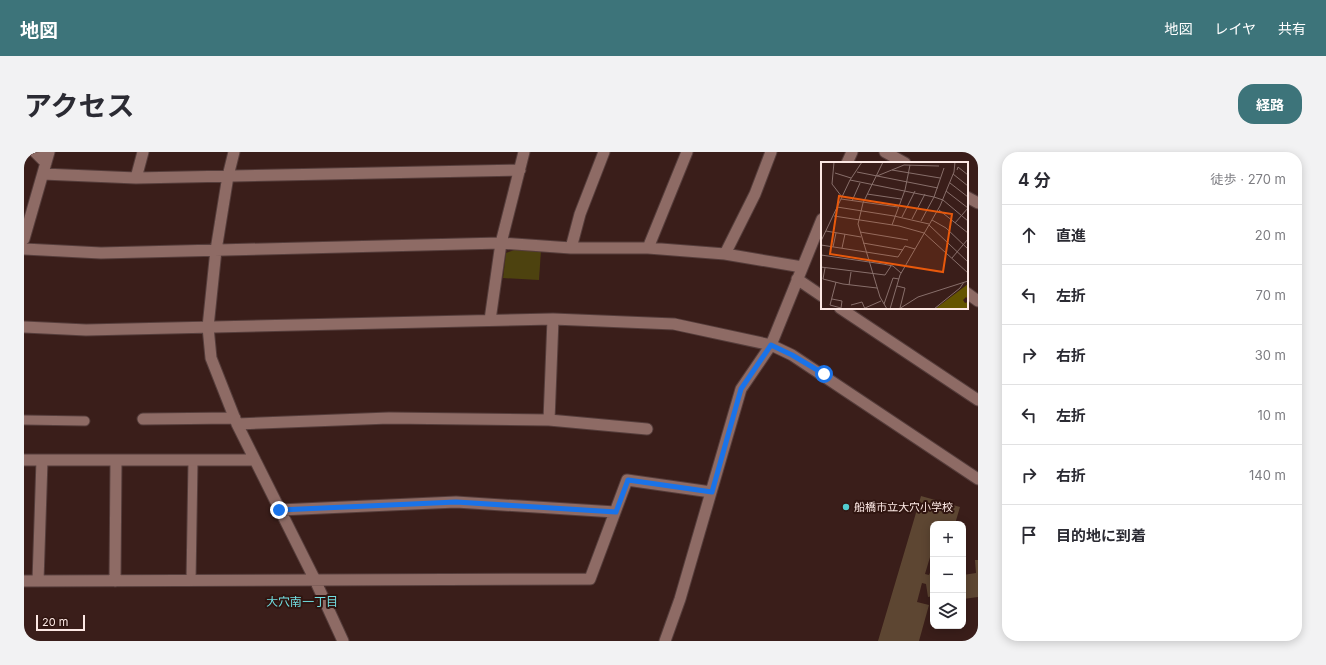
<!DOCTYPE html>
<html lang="ja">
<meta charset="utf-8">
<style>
:root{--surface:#fff;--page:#f2f2f3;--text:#2b2b33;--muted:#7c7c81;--line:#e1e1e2;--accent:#3d747a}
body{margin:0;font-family:Inter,"Noto Sans JP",sans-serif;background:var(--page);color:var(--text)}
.controls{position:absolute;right:12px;bottom:12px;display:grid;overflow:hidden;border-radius:8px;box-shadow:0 2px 10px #0003}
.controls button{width:36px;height:36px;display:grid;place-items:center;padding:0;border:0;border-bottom:1px solid var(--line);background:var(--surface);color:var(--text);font:20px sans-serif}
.scale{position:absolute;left:12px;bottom:10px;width:49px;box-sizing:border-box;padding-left:4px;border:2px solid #fce8e4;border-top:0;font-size:11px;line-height:14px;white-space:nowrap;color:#fce8e4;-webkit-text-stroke:3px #301510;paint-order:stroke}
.stop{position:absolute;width:12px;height:12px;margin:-9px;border:3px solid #1a73e8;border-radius:50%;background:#fff}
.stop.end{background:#1a73e8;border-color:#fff;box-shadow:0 1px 4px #0008}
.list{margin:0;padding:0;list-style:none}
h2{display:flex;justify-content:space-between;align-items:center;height:52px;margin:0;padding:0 16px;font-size:17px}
h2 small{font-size:13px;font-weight:400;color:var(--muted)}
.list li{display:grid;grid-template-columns:26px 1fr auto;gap:12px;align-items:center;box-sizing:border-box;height:60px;padding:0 16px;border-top:1px solid var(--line)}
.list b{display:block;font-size:15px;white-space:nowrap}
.list em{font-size:13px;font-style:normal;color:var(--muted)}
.icon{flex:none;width:22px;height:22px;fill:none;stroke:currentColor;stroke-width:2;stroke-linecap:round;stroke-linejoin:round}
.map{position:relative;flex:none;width:954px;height:489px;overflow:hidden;border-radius:16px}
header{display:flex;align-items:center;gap:24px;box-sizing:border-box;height:56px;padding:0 20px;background:var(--accent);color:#fff}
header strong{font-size:19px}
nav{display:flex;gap:22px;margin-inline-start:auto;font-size:14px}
.intro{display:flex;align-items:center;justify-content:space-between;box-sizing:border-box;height:96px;padding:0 24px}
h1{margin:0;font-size:28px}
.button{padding:10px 18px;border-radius:16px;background:var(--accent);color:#fff;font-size:14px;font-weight:700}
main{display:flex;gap:24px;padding:0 24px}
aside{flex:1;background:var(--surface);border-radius:16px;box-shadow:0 2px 10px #0003}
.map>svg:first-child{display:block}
</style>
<header>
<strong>地図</strong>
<nav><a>地図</a><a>レイヤ</a><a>共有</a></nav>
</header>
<div class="intro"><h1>アクセス</h1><a class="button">経路</a></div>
<main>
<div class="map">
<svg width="954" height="489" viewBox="0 0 954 489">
<rect width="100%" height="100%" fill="#3a1e1a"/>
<path fill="#4d420f" d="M493,97L517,98L515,128L479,126L482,101Z"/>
<path fill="#5d4632" d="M897,344L936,355L931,372H909V395L901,422L905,423L909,413V444L904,445L902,432L898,431L893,450L905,453L895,489H854Z
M951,408H954V445L939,447V423L952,421Z"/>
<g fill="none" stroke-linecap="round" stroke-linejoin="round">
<g stroke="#553d3b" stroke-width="11">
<path id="service" d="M0,268L61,269
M167,429L169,309"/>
</g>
<g stroke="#553d3b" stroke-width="13">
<path id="minor" d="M11,0L22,11
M210,0L204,24L192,98L184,175L187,206L213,272L291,428L319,489
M861,0L881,11
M823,11L828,0
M19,22L112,26L496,18
M112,26L119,0
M943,45L954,51
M0,87L25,0
M547,96L556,62L580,0
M624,96L663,0
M0,97L77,101L477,91L547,96H624L701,102L778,115
M701,102L731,42L747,0
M773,127L798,144
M943,141L954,149
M816,156L954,248
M466,168L477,91L500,0
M0,175L62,178L529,167L650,172L747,193L768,203L954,327
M119,267L211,266
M525,268L529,167
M213,272L365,266L525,268L623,277
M0,308H231
M255,358L432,350L591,360
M0,429L566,427L603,328L687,340
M14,429L18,308
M91,429L92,308
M641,489L656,447L717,237L747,193L798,67"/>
</g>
<use href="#service" stroke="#8e6b65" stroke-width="9"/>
<use href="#minor" stroke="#8e6b65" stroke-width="11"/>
</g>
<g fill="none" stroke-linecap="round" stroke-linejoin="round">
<path stroke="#1a73e8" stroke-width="5" d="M255,358L432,350L592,360L604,328L688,340L717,237L747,193L768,203L800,222"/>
</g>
<circle fill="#52cdd0" stroke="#301510" stroke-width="1.5" cx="822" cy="355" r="4"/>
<g text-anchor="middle" stroke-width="4" stroke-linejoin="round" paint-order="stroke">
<g font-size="11" fill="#fce8e4" stroke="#301510" text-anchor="start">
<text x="830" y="359">船橋市立大穴小学校</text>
</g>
<g font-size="12" fill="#71dde0" stroke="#301510">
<text x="278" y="454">大穴南一丁目</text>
</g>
</g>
<g transform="translate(797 10)">
<rect width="147" height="147" fill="#3a1e1a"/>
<path d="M147,122V137L145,135L142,138L144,141L147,140V147H114Z" fill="#645400"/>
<path fill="none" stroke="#886f6b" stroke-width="1" d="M13,0L11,22L21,35M62,0L42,41L37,62L59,135L66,147M71,8L119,16M136,8L137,5L147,13M36,10L117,26M14,11L30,16M132,12L147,24M56,14L83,3L118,4M29,18L113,35L122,38L147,59M129,21L147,35M125,29L147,46M46,32L80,37M20,37L77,45M31,39L39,21M16,45L73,54L108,62M118,48L147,71M13,54L78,64L103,71L147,111M81,55L94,29M91,57L104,32M111,58L125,66L147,87M100,59L113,35L123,6M134,61L147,46M71,63L84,28L89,3M108,63L147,100M5,69L40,75M39,70L87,78M0,79L29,18L41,0M42,81L82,88M0,83L77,95L84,84L94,87M12,85L15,71M21,86L24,72M0,93L62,102L72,104L80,111M131,96L147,77M0,105L64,113L70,104M4,106L2,117L22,122L56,126M28,123L30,110M76,124L84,126L79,146M11,137L21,139L20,146L9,143L15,120M63,142L72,116L78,117M30,143L41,140L44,147M44,146L60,139M69,147L79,113L119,44L133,10L134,0M78,147L97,135L147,119M113,147L139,126L143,120"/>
<path fill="#e8590c" fill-opacity="0.15" stroke="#e8590c" stroke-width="2" d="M18,34L131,52L122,110L9,92Z"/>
<rect width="147" height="147" fill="none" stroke="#fce8e4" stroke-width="2"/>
</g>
</svg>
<div class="controls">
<button>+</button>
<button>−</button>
<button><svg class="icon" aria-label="layers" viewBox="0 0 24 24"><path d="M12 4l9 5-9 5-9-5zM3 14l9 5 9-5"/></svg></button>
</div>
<div class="scale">20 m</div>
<div class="stop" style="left:800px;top:222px"></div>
<div class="stop end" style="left:255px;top:358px"></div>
</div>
<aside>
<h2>4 分<small>徒歩 · 270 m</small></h2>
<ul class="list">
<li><svg class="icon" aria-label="ahead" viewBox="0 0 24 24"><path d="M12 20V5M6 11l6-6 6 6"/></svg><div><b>直進</b></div><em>20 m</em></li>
<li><svg class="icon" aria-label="left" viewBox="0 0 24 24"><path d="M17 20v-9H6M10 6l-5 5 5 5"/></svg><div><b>左折</b></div><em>70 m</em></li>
<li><svg class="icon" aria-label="right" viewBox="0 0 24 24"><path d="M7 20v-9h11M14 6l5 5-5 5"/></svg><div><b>右折</b></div><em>30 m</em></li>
<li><svg class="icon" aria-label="left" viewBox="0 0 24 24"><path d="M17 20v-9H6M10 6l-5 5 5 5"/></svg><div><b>左折</b></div><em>10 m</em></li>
<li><svg class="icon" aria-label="right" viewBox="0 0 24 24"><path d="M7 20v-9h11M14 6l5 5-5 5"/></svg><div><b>右折</b></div><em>140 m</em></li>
<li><svg class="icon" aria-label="arrive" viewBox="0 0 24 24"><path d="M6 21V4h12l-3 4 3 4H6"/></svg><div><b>目的地に到着</b></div></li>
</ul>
</aside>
</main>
